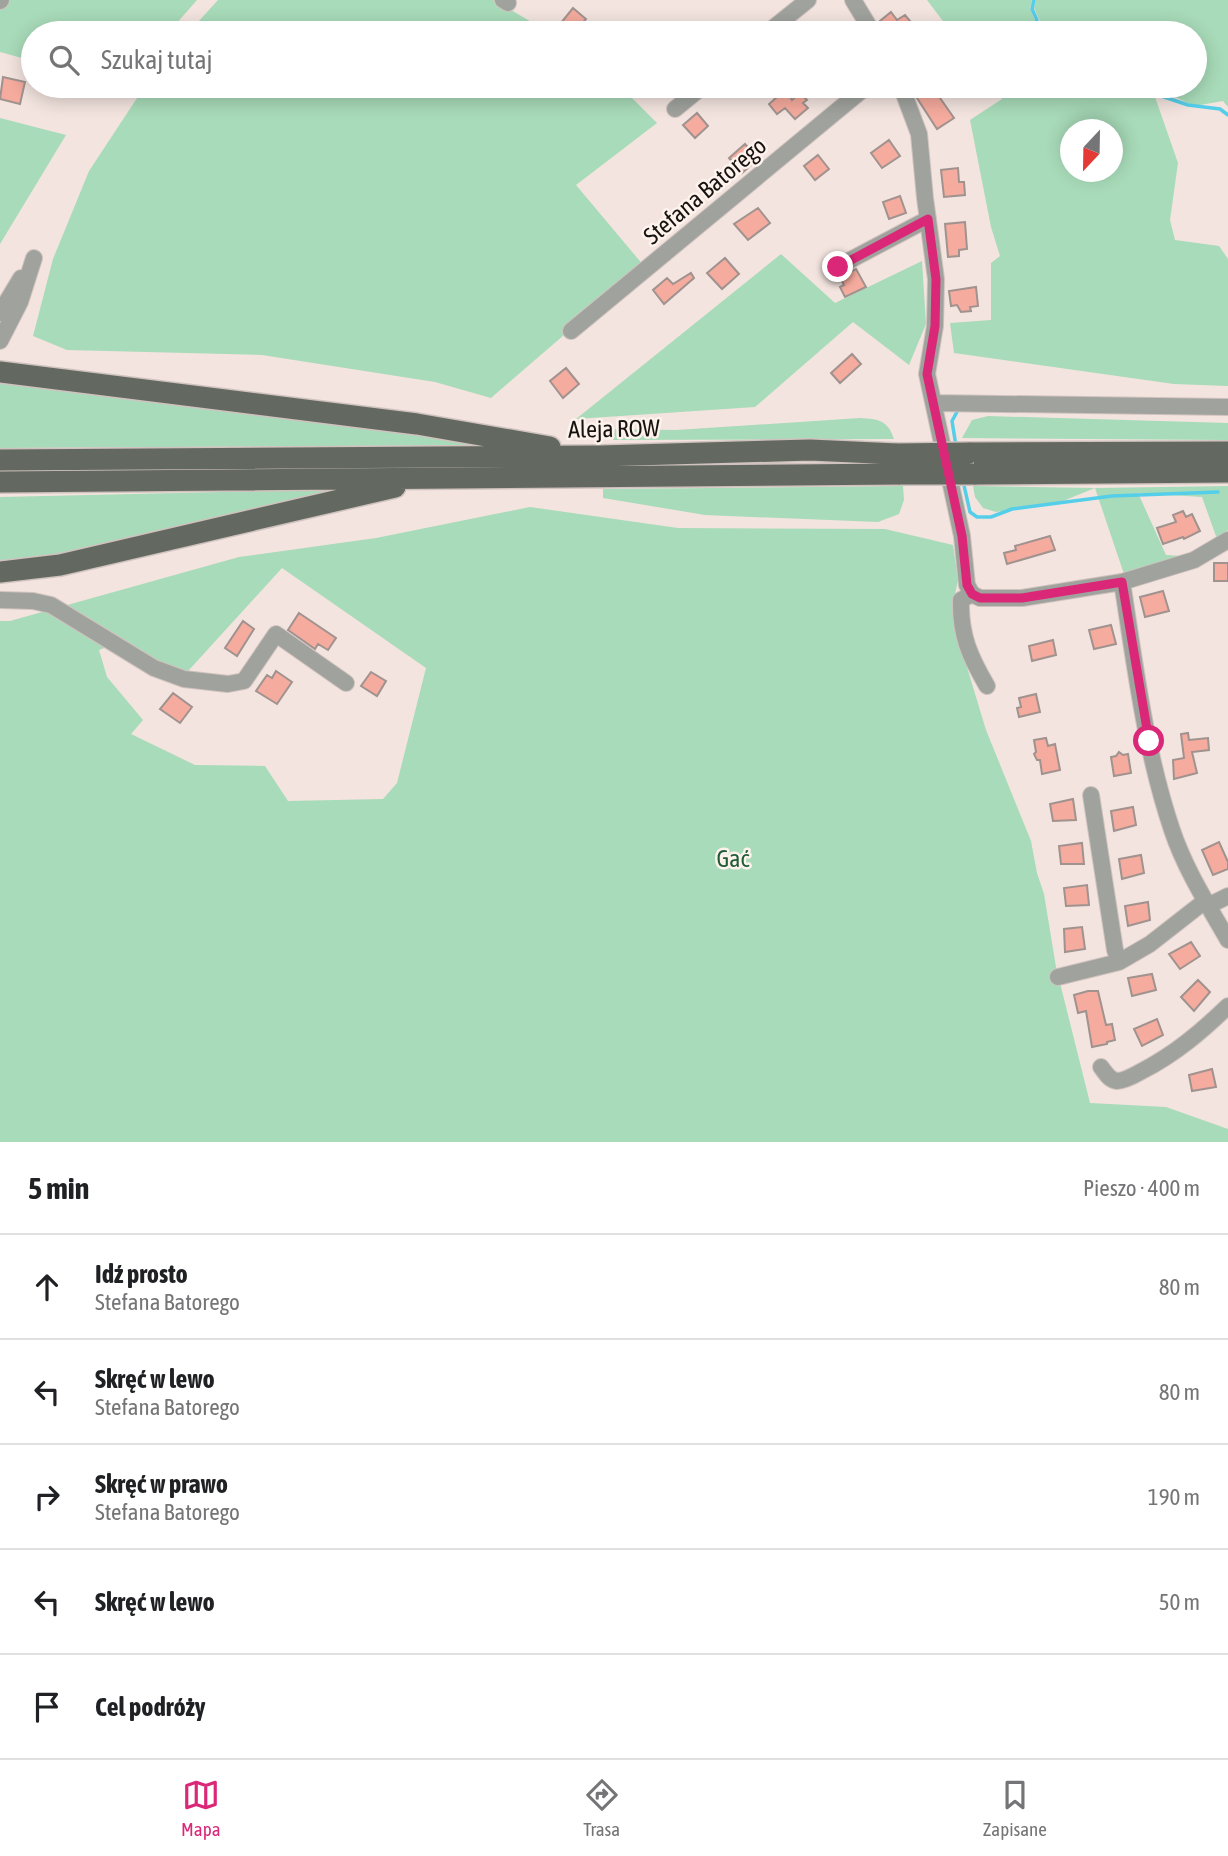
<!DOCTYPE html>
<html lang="pl">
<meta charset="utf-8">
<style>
:root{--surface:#fff;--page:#f6f6f6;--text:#202124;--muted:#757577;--line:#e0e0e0;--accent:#db2777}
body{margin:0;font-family:"Asap Condensed",sans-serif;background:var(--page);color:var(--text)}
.compass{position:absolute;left:1060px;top:119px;width:63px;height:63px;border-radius:50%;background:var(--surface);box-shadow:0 4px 18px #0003;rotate:202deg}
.stop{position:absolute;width:21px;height:21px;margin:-16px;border:5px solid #db2777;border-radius:50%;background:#fff}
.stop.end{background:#db2777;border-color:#fff;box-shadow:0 2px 7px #0008}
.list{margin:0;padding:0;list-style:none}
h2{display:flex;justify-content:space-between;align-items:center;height:91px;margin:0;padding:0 28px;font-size:30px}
h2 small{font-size:23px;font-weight:400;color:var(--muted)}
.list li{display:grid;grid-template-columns:46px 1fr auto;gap:21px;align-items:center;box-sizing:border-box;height:105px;padding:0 28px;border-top:2px solid var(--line)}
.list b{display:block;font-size:26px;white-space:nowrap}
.list p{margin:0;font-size:23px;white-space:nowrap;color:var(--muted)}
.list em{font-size:23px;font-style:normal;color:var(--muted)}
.icon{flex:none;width:38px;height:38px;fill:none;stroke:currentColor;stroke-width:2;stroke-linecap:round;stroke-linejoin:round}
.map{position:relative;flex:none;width:1228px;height:1142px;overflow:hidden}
.search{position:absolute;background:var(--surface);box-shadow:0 4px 18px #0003;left:21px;right:21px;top:21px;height:77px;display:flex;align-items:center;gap:18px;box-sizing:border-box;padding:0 24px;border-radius:38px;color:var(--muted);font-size:26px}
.sheet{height:616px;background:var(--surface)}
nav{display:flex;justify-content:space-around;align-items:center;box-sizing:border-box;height:98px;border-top:2px solid var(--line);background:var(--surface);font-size:19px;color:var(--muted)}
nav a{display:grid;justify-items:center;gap:4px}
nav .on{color:var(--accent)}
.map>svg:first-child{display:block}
</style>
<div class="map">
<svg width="1228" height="1142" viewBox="0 0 1228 1142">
<rect width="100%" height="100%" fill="#f3e4df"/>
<path fill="#a8dbb9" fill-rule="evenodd" d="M9,0H197L168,33H33V61L0,52V10Z
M218,0H494L550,33H188Z
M927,0H1032L1030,9L1035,20L1029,31L1027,30L1028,33H952Z
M1036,0H1228V107L1223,101L1194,106L1152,86H1195V33H1035L1040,21L1034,8Z
M145,86H620L657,123L576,185L644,266L491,398L435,382L262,355L67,350L33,336L53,259L89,171Z
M992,86H1115L1128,93L1155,97L1178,163L1170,220L1175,240L1219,246L1228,259V386L1174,384L954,353L950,323L991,320V263L1000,256L991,227L970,120L1002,99ZM1070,130H1112V172H1070Z
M0,118L66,135L0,244Z
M781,254L835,303L922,261L926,324L909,365L853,322L755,407L576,419Z
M0,381L518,445L0,448Z
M988,416L1228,423V440L962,438L972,420Z
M860,418C878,419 888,420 894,439L613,440L615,429L676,430Z
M903,486L904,500L899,514L878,522L705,515L603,498V489Z
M973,486L1095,488L1228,486V530L1217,539L1202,497L1138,493L1166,555L1183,556L1124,574L1095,488L1058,503L996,512L983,508L975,497Z
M353,489L84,552L0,565V497Z
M530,507L678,528L885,529L953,545L958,580L953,604L963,654L986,730L1031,841L1037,873L1044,894L1056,967L1090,1103L1166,1107L1228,1129V1142H0V621H10L239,557L376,538ZM282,568L426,668L397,783L383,799L288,801L265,766L195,765L131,734L143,720L107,677L99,650L107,647L178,682Z"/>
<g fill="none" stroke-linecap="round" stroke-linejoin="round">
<path stroke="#55cee9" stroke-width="3.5" d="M1031,33L1037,20L1032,9L1034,0
M1132,86L1188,105L1220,109L1228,115
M956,446L952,421L958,410
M963,481L970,512L977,517H991L1012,509L1112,496L1218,492"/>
</g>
<path fill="#f5ab9d" stroke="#a0928f" stroke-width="2" d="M573,8L586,19L574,33H571L560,24Z
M891,12L897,20L905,15L920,33H889L880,21Z
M3,77L25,82L20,104L0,99Z
M933,88L954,118L937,129L917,98Z
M785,90L792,100L800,93L807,100L803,103L808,108L795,119L785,108L777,114L769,104Z
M697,113L708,126L695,138L683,125Z
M889,140L900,156L882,168L871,153Z
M745,144L758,159L742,173L729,158Z
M818,155L829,169L815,180L804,166Z
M958,168L959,182H964L965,195L944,197L941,170Z
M900,196L906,213L889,219L883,202Z
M758,208L770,223L748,240L734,224Z
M965,222L967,249L959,250V256L948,257L945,224Z
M725,258L739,274L722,289L707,273Z
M856,269L866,287L845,297L840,287L844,285L840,277Z
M691,273L694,278L664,304L653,290L667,278L673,284Z
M976,287L978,306L970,307L971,311L961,312L957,305L951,306L949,291Z
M852,354L861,364L840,383L831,373Z
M566,368L579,384L563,398L550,381Z
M1183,511L1186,517L1192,514L1200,531L1184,539L1183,537L1163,544L1157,528L1176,522L1173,515Z
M1050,536L1055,550L1007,564L1004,553L1016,550L1015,546Z
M1214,563H1228V581H1214Z
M1163,591L1169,611L1145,617L1140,597Z
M299,613L336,638L328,650L318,644L315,649L288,630Z
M243,621L254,629L237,656L225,648Z
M1111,625L1116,644L1094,649L1089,630Z
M1053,640L1056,655L1032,661L1029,646Z
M276,671L292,682L277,704L256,691L267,675L272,678Z
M371,672L386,681L377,696L361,686Z
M173,693L192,707L180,723L160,709Z
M1036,694L1040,712L1019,717L1017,708L1021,707L1019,698Z
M1188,733L1189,740L1208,738L1209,750L1192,752L1197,773L1174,779L1173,760L1184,758L1181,734Z
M1046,738L1048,746L1055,744L1060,770L1042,774L1040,760H1037L1034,754L1036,752L1034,740Z
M1119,752L1123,755L1128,754L1131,773L1114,776L1111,757L1116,756Z
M1073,799L1076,820L1053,821L1050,804Z
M1133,807L1136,825L1114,831L1111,811Z
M1219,842L1228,862V869L1213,875L1202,850Z
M1082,843L1084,864H1061L1059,846Z
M1141,855L1144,873L1122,879L1119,859Z
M1087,885L1089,905L1066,906L1064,888Z
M1148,902L1150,920L1128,926L1125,906Z
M1082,927L1085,949L1065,952L1064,929Z
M1191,942L1200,956L1180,969L1169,954Z
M1152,974L1156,990L1132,996L1128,978Z
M1198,980L1210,992L1194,1011L1181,997Z
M1088,991H1098L1106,1025L1112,1024L1115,1040L1107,1042V1044L1092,1047L1086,1011L1078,1013L1074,995Z
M1157,1019L1163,1035L1142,1046L1134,1029Z
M1212,1069L1216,1087L1192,1091L1189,1075Z"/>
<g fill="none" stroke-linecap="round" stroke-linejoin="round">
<g stroke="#d0c2be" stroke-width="18">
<path id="minor" d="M503,0L508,3
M853,0L873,33
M0,1L1,0
M767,33L808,0
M901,86L919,134L925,198L936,279L935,326L927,374L962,536L967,585L972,594L980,598H1022L1122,582L1194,560L1228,540
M675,109L703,86
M837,267L928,219
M0,313L21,278
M571,331L867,86
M0,341L20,302L34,258
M934,403L1228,407
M1122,582C1135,665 1145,750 1172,830C1185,869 1208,905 1228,940
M972,594L961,600C960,635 970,657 987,686
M0,600L33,601L51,605L154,668L184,679L228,684L244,681L276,634L346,683
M1091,795L1115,950L1119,962
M1208,906L1228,896
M1058,977L1119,962L1150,944L1205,901
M1101,1067C1105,1072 1109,1080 1117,1081C1125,1081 1135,1075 1142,1071C1175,1054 1201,1032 1228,1006"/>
</g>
<g stroke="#d0c2be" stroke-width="24">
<path id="major" d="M0,372L417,424L550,447
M969,453L1228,452
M0,460L600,456L810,450L897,454
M974,474L1228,472
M0,482L900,474
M0,572L60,565L395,487"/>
</g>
<use href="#minor" stroke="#9fa29d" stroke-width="16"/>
<use href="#major" stroke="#636960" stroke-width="21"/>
<g stroke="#d0c2be" stroke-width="24" stroke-linecap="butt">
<path id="major-bridge" d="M897,454L969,453
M900,474H974"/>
</g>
<use href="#major-bridge" stroke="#636960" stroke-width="21"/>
</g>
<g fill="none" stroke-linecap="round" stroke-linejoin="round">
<path stroke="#db2777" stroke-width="9" d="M838,267L928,219L936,279L935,326L927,374L962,536L967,585L972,594L980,598H1022L1122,582L1149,741"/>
</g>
<g text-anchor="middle" stroke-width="5" stroke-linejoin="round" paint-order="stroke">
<g font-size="24" fill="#161210" stroke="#fef2ed">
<text transform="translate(705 191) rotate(-40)" y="8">Stefana Batorego</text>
<text transform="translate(614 429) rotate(-1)" y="8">Aleja ROW</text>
</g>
<g font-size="24" fill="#1e5b39" stroke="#fef2ed">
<text x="733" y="867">Gać</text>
</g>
</g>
</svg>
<svg class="compass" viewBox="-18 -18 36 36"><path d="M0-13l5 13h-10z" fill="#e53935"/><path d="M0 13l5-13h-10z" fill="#757577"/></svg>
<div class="stop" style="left:1149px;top:741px"></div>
<div class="stop end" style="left:838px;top:267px"></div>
<div class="search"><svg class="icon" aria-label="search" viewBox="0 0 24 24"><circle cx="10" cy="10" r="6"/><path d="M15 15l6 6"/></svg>Szukaj tutaj</div>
</div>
<section class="sheet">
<h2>5 min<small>Pieszo · 400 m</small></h2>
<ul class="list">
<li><svg class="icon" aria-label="ahead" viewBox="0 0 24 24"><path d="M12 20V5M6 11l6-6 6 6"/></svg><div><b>Idź prosto</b><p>Stefana Batorego</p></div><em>80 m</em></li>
<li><svg class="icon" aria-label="left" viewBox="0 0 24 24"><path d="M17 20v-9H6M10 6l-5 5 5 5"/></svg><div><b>Skręć w lewo</b><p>Stefana Batorego</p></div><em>80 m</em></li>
<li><svg class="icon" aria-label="right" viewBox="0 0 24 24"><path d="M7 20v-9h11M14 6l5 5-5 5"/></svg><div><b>Skręć w prawo</b><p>Stefana Batorego</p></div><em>190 m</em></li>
<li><svg class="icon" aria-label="left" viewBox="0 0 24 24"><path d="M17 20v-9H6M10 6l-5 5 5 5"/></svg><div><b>Skręć w lewo</b></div><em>50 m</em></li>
<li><svg class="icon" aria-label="arrive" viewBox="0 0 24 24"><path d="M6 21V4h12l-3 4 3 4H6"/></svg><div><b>Cel podróży</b></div></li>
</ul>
</section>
<nav>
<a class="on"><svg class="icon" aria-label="map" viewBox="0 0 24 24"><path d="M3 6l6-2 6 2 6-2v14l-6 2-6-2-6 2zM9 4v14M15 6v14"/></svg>Mapa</a>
<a><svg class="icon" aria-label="directions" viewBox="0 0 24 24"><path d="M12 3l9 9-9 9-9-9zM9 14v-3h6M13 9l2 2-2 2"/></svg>Trasa</a>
<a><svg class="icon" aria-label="saved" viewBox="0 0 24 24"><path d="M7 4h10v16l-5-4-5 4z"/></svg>Zapisane</a>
</nav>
